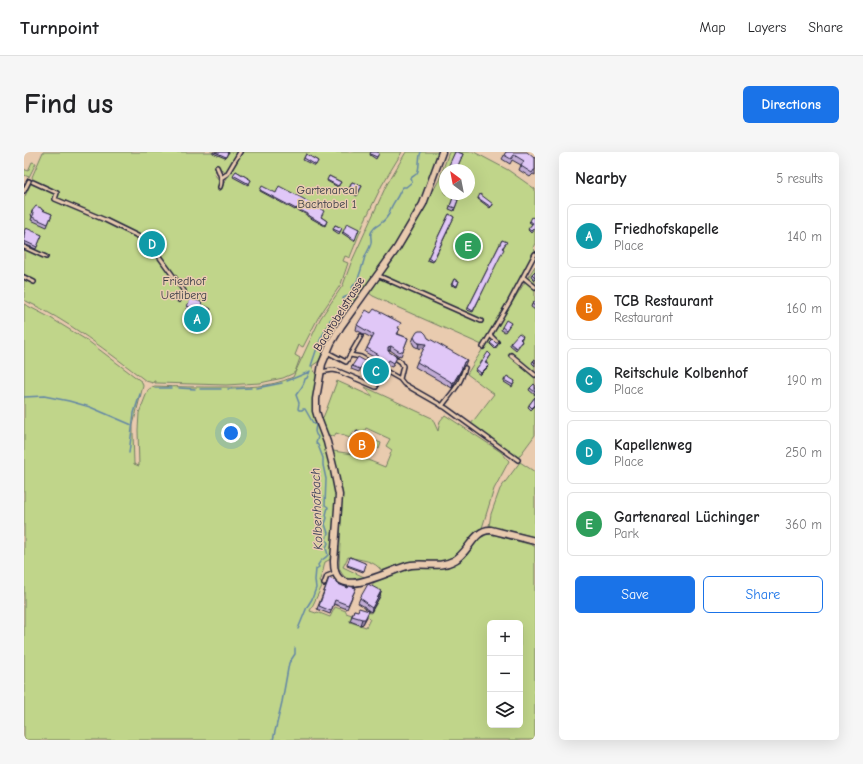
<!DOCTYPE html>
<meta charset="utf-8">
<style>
:root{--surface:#fff;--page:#f6f6f6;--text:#202124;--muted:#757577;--line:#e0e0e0;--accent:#1a73e8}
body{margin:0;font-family:"Comic Neue",sans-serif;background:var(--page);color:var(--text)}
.controls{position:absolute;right:12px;bottom:12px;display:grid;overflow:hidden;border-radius:6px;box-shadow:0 4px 16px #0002}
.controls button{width:36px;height:36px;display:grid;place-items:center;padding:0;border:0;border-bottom:1px solid var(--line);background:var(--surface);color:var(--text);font:20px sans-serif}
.compass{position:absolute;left:415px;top:12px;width:36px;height:36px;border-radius:50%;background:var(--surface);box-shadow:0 4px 16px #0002;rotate:328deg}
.you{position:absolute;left:207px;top:281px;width:14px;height:14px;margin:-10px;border:3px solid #fff;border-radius:50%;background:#1a73e8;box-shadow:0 0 0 6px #1a73e833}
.badge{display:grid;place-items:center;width:26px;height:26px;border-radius:50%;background:var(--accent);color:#fff;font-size:13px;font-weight:700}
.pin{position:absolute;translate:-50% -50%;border:2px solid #fff;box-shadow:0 1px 4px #0006}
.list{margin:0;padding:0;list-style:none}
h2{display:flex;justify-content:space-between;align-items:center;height:52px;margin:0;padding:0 16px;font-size:17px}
h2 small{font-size:13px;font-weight:400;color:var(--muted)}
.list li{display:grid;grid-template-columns:26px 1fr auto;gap:12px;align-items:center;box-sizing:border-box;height:64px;margin:0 8px 8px;padding:0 8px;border:1px solid var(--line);border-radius:6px}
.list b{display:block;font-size:15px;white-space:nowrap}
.list p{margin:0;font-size:13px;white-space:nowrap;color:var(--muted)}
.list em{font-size:13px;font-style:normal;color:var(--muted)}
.actions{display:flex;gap:8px;padding:12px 16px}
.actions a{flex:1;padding:9px 0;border:1px solid var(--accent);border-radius:6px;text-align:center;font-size:14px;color:var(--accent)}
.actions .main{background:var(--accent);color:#fff}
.icon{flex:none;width:22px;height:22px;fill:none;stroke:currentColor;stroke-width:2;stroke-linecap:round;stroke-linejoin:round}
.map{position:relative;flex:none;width:511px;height:588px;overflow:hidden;border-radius:6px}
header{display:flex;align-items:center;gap:24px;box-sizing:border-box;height:56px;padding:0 20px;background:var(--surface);border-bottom:1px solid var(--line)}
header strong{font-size:19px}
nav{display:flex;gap:22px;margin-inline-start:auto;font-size:14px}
.intro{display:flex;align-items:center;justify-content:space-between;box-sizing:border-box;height:96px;padding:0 24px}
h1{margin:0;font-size:28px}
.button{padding:10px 18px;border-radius:6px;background:var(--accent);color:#fff;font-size:14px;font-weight:700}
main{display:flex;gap:24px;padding:0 24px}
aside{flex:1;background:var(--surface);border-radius:6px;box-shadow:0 4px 16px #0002}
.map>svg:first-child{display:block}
</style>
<header>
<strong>Turnpoint</strong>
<nav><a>Map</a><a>Layers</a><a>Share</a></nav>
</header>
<div class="intro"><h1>Find us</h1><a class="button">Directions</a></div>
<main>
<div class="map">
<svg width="511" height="588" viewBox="0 0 511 588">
<rect width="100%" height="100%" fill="#e9cbaf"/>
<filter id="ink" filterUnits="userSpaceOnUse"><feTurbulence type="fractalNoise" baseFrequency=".025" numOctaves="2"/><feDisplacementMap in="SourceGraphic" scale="8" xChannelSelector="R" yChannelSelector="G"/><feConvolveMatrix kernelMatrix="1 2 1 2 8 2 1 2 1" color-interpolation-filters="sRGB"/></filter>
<g filter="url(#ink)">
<path fill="#c0d58a" stroke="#717c62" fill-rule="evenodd" d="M19,0H214L202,20L193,15L190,22L196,29L193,37L195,39L219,0H378L358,33L341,68L326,105V106L321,104L319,109L324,111L317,132L294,166L279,195L275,193L271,203L276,206L271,220L268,222L259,226L236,231L202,233L134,231H131V229H130L129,231L122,229C83,199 45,169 0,148V44H1L9,27L8,25Z
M382,0H416L400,43L385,72L372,93L342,133L314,175L300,197L295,209L288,214L293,225L289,246L309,323L312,343L307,407L301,410L299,419L295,430L299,432L286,459L292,461L293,460L306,465L311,455L322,459V461L328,463L326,470L342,475L346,467L343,464L338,461L340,459L347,461L357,443L348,438L347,434L351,429L377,419L391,416H418L429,413L435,410L442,404L456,386L464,382L471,383L508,393L511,395V588H0V152L25,165L64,189L118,230L119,234L109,273V282L110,312L115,314L114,278L115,261L124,238L128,235L131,234C153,235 175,235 196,235C223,235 244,236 269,225L296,167L319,133L327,111L362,34ZM466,471H496V573H466Z
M425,0H450L484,18L511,37V91L509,96L511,98L507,106V107L479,160L458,193L375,156L349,144L345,141L368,110L386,82L415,28ZM421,18H445V42H421Z
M8,10L12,11L5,25L0,23V17L4,19Z
M511,114V283L494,306L447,272L470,242L443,222Z
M313,229L349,245L341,235L408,266L414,279L416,269L421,263L477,300L485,309L470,337L458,376L431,406L416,410L400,409L386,411L358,420C352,408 336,408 324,405L319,415L340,425C328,431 320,428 315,416L318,341L309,299L329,302L361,315L368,298L362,294L366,287L342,276L339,282L332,279L328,281L326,286L312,281L310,285L303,282L298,268L303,256Z
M349,288L357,291L355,297L346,293Z
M496,310L511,320V385L465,374L467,362L476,337Z"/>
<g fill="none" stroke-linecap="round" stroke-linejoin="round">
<path stroke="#6286a6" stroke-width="1.5" d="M287,214C290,205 293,195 297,186C300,180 304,175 306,168L311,165L321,153L319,146C322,144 326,144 330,142L328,136C329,133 332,131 333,129C336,122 338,115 340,108C341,102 346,97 347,91C348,86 345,83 348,79C351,73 353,75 357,71C360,69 363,65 365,62C366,56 369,52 372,47C375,43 376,38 379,35H382L388,30L387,26C389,24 392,23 393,21C396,18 394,6 397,0
M263,229L285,220
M131,236H148
M155,236L171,237
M233,236L258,231
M176,237H197
M204,237L227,236
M0,245L20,244L45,249L66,255L108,273
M105,301L110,261L116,242
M274,477L283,455L288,447L292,436L291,428L292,417L295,415L294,413C296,407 300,408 304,403L302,396L304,391L302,387L304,381L301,372L303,366L302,363L304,355L301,353L302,327L299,313V306L294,293L292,291L294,285C290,281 291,278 292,273L289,271L281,257H279L278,258H275L274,257L275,251L272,243C276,237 280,234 281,227L283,226L286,219
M249,588L258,550L265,511L271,502V496"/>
<g stroke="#22223b" stroke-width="6">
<path id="service" d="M193,15C196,22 199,28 196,35
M197,26L203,22L216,0
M9,30L33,41L31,47L81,68L124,89L160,139L155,148
M0,39L5,29
M0,95L22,105
M353,123L457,169
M0,125L10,130
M499,125L511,135
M466,183L473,190
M459,195L485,151L511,102
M303,200L322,210L337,184
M326,203L337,205L376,227L379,214L377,210L370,205
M487,203L511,223
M296,220L309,218L314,219L352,235
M376,227L380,232L422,256L494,308
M418,254C424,246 430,239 435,231C438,226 439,221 441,216
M300,432L303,424L311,421"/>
</g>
<g stroke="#22223b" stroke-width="9">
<path id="minor" d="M418,0L403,41L399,52L373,96L340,142L317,174L307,191L298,212L292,247V259L295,269L303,290L310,318L315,343L310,409C309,454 367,416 387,413C401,411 416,416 429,409C445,402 449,377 467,378L511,389"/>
</g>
<use href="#service" stroke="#e9cbaf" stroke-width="3"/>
<use href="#minor" stroke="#e9cbaf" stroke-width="6"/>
</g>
<path fill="#c1abd4" stroke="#22223b" d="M189,0H205L201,6L189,1Z
M347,0L354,3L352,7L346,3Z
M431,0L439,2L432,18L425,15Z
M482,0L510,6L511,5V23L509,22L506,25L495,18L497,13L488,8L486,12L478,7Z
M282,2L294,9L291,14L279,8Z
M212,19L227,28L224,33L209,25Z
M305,24L317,30L314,35L303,29Z
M328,30L338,34L333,44L324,39Z
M236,38L297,65L303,69L301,74L283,64V63L272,57L271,58L236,39Z
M429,46L434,48L430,59L425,57Z
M454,46L469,52V53L466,56L454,47Z
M18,58L28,62L23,75L7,68L8,65L7,62L8,59Z
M425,62L430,65L409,110L403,108Z
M511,67V76L507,81L504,78L508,72L505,70L506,69Z
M311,73L318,76L315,82L309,78Z
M335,77L330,89L318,81L319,80Z
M0,79L18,83L12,97L0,92Z
M478,88L482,91L479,96L449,160L443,158Z
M511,119V128L507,124L508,122Z
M430,127L435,129L433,135L427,133Z
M511,149V158L507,155L508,152Z
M178,153L187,157L178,174L175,173L174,174L164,170L168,160L162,157L163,154Z
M487,171L481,180L477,178L478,175Z
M333,173L375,177L374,182L384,186L377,204L375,203V204L366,198L364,199L373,205L368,215L363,213L362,215L351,210L353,207L341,200L348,186L332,178Z
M499,184L497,188L498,190L492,198L486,193V191Z
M390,185L404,186L441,213L438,215L435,223L428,236L391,215L393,210L400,197L394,196L390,194L388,190Z
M466,191L474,193L471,197L466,192Z
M467,203L462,211L465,213L464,215L456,223L451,219L452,217Z
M511,207V214L508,211L509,209Z
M341,209L335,220L327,217L328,214Z
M346,217L358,221L355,226L345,220Z
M480,228L491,229L488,235L480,230Z
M511,233V243L505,238L506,236Z
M511,245V254L507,258L504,255L505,253Z
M333,279L347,285L341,298L328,291Z
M326,405L342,412L339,420L323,414Z
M305,426L314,432L324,436H332L323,457L310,452L306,462L293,457Z
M357,439L356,444L347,460L341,456V455L334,451L336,446Z
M330,458L343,465L339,472L336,473L326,469Z"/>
<path fill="#9d8bad" stroke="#22223b" d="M395,191L402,192L401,197L394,196Z
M367,194L366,198L362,200L364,195Z
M443,208L441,213L438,215L440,210Z
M465,213L464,215L456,223L457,221Z
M437,218L435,223L428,236L429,231Z
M357,439L356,444L347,460L348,456Z
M345,459L339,472L336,473L338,467Z"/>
<path fill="#e0c7f7" stroke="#22223b" d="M191,0H204L202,5Z
M347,0H353L355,1L353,5L346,2Z
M431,0H433L439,2L433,16L425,13Z
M482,0H503L510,6L511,5V18H510L508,21L497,14L500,9L490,3L487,7L480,3Z
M282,2L294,9L292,13L280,6Z
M212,19L227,28L225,32L209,23Z
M305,24L317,30L314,34L303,28Z
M328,30L338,34L333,42L325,38Z
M238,34L252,41L255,34L278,46L300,59L297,65L303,69L301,73L284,63V62L272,56V57L236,38Z
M456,42L469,52L467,55L454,46Z
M429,46L434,48L431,56L426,54Z
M12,54L17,56L18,58L28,62L24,72L8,65L10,62L8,59Z
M425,62L430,65L409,109L404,106Z
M508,65L511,67V75L507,79L504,77L509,71L506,69Z
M323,71L335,77L331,88L319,80Z
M311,73L318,76L316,80L309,77Z
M2,76L18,83L13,95L0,89V83L1,81L0,79Z
M478,88L483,90L478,96L480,97L449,159L444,156Z
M511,119V125L508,122Z
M430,127L435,129L433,134L428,132Z
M167,146L177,150L178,153L187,157L179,171L176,169L175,171L165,167L170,157L163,154Z
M511,149V154L508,152Z
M350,157L377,171L374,176L376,177L373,182L384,186L379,199H377L376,200L367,194L364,195V199L373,205L370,211L365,208L363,211L353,205L355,203L343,196L350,183L333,173L342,158L347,161Z
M482,168L487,171L482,178L478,175Z
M395,179H399L402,182L404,186L443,208L440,210L437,218L429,231L393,210L402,192L395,191L392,189L390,185L393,180Z
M495,181L499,184L496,187L498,189L492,196L486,191Z
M469,188L472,191H475L471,195L466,191Z
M464,200L467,203L461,211L465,213L457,221L452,217L456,212Z
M334,205L341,209L336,217L328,214Z
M511,207V211L509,209Z
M349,212L359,218L356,223L346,217Z
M483,224L491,229L489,233L480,228Z
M510,232L511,233V240L506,236Z
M511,245V253L508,256L505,253Z
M333,279L347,285L342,296L328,290Z
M326,405L341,411V412H342L340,419L323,413Z
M305,426L312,429L311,430L314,431V432L324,436L325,434L332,436L324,453L311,448L307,459L295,454Z
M344,432L357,439L348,456L342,452L343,451L336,446Z
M335,456L345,459L341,467H338L328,464L330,458L334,459Z"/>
</g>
<g text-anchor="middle" stroke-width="3" stroke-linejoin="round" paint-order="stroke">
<g font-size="12" fill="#3a3d47" stroke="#e9cbaf">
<text x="303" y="42">Gartenareal<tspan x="303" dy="14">Bachtobel 1</tspan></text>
<text x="160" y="133">Friedhof<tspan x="160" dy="14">Uetliberg</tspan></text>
</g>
<g font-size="12" fill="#22223b" stroke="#e9cbaf">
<text transform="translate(315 162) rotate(-58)" y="4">Bachtobelstrasse</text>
</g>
<g font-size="13" font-style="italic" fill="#323b56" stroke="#e9cbaf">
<text transform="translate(292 357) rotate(-92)" y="5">Kolbenhofbach</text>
</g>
</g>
</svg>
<div class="controls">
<button>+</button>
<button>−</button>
<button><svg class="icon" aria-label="layers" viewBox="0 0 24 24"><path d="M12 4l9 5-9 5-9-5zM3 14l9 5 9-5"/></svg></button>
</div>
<svg class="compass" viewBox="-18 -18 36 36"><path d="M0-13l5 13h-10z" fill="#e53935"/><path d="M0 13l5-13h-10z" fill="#757577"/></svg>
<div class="you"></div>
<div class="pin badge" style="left:173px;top:167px;background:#0f9aa8">A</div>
<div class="pin badge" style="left:338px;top:293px;background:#e8710a">B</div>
<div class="pin badge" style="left:352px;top:219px;background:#0f9aa8">C</div>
<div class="pin badge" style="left:128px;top:92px;background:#0f9aa8">D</div>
<div class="pin badge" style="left:444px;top:94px;background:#2e9e5b">E</div>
</div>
<aside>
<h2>Nearby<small>5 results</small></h2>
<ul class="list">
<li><span class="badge" style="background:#0f9aa8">A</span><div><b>Friedhofskapelle</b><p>Place</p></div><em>140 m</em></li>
<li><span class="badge" style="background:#e8710a">B</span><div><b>TCB Restaurant</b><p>Restaurant</p></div><em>160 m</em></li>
<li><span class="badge" style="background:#0f9aa8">C</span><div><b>Reitschule Kolbenhof</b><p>Place</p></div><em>190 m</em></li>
<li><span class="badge" style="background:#0f9aa8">D</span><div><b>Kapellenweg</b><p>Place</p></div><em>250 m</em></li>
<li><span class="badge" style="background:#2e9e5b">E</span><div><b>Gartenareal Lüchinger</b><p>Park</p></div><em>360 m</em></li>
</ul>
<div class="actions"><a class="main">Save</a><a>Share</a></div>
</aside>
</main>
